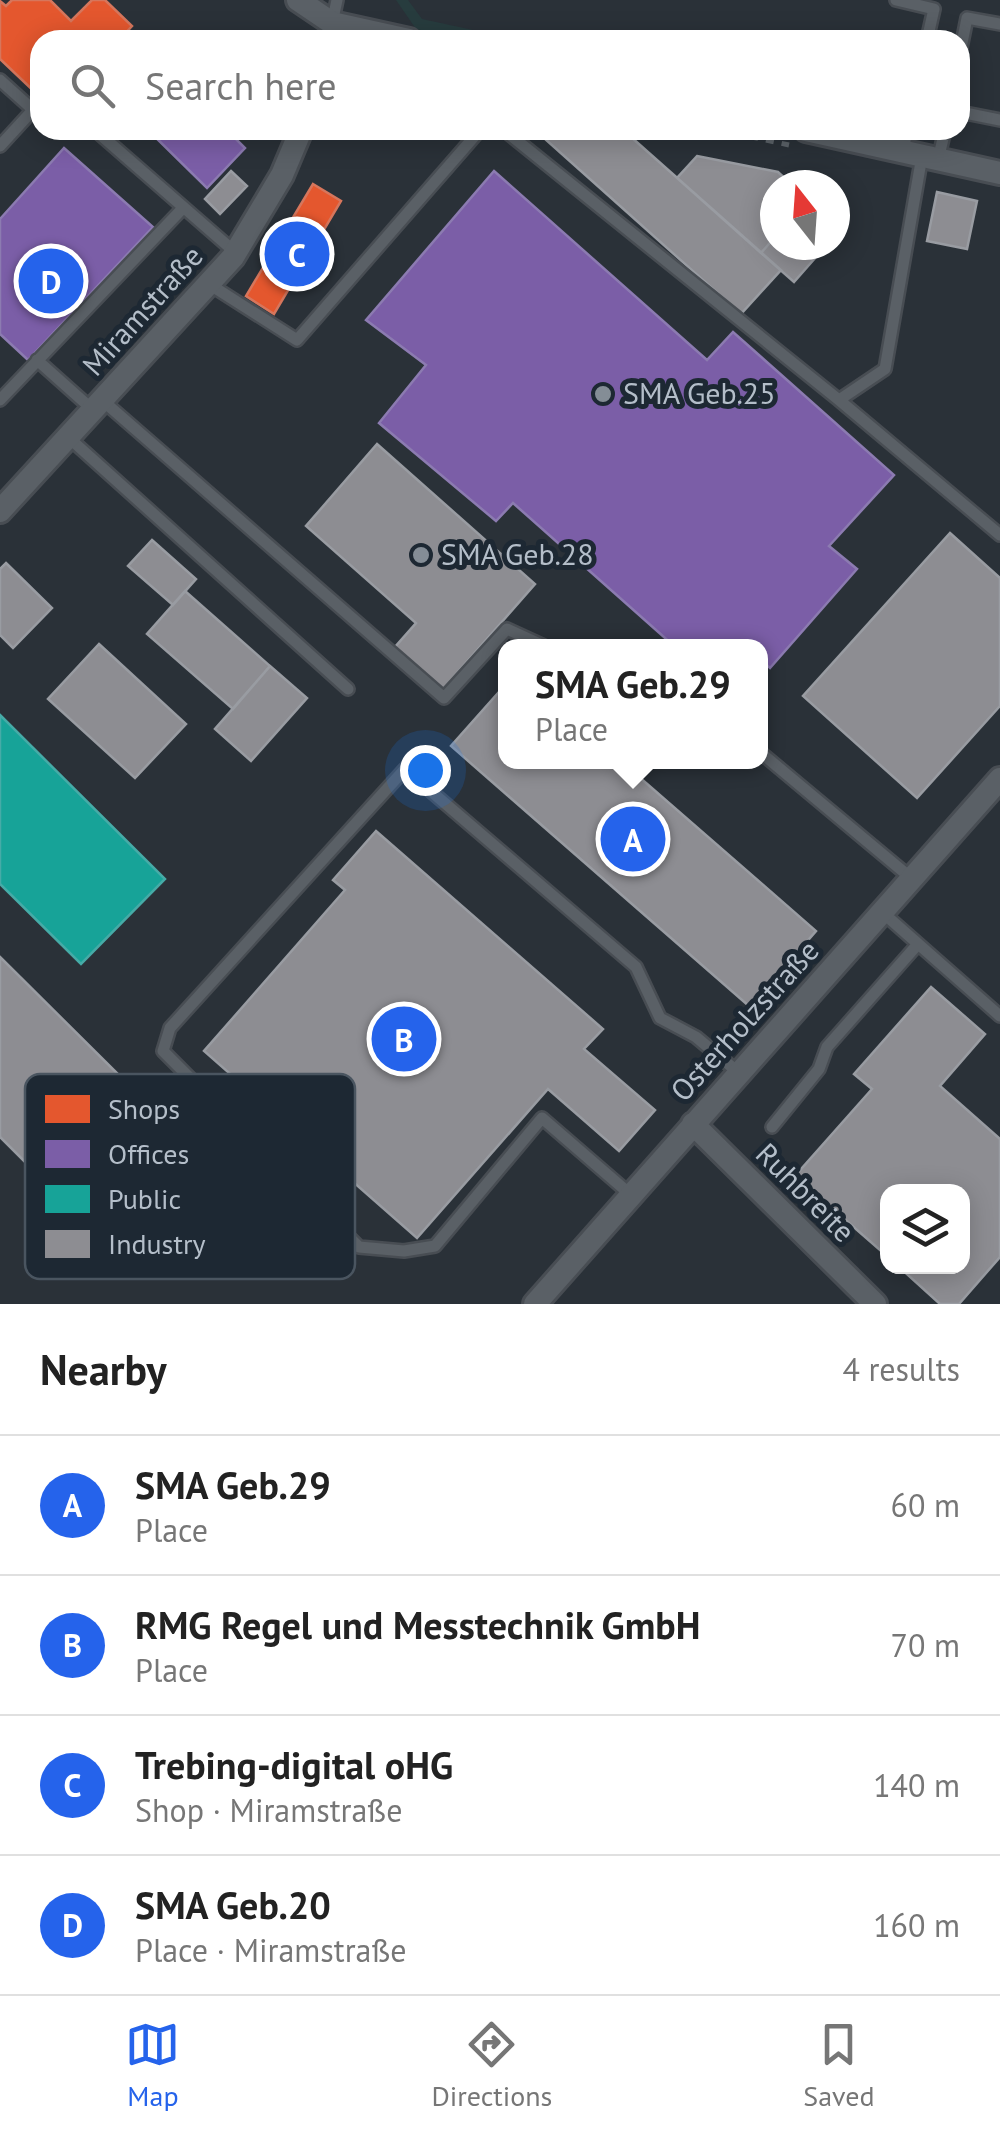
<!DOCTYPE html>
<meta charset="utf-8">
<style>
:root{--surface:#fff;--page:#f2f2f2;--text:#222;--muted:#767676;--line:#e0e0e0;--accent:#2563eb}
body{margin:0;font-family:"PT Sans",sans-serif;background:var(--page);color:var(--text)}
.controls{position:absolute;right:30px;bottom:30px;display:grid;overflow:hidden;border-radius:20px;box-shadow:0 5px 25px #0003}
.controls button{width:90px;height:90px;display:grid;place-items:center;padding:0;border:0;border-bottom:2px solid var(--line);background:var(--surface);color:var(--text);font:50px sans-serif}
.compass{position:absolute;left:760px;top:170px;width:90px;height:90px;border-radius:50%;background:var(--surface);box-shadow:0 5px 25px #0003;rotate:343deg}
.you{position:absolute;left:425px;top:770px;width:35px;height:35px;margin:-25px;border:8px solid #fff;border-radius:50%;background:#1a73e8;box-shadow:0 0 0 15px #1a73e833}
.badge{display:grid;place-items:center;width:65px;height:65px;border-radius:50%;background:var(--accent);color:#fff;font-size:32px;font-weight:700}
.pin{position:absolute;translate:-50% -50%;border:5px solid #fff;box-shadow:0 2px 10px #0006}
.popup{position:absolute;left:498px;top:639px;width:270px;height:130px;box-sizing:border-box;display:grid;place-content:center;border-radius:20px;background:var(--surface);filter:drop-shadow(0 2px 8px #0005);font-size:32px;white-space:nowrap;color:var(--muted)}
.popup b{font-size:38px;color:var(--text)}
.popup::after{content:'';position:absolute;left:50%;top:100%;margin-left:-20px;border:20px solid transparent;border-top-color:var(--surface)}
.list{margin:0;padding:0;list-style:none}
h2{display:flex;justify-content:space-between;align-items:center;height:130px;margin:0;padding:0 40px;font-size:42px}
h2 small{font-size:32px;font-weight:400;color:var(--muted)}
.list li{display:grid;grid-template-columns:65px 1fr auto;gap:30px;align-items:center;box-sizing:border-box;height:140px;padding:0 40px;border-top:2px solid var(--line)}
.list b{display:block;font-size:38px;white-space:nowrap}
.list p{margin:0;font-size:32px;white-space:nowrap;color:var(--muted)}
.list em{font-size:32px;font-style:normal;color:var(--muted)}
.icon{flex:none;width:55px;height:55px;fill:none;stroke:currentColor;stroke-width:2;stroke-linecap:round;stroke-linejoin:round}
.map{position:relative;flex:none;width:1000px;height:1304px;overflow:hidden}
.search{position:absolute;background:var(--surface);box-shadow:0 5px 25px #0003;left:30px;right:30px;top:30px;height:110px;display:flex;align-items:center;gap:25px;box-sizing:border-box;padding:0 35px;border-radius:30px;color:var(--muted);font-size:38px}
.sheet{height:690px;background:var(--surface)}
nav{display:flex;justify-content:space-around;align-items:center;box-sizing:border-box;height:140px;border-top:2px solid var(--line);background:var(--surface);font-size:28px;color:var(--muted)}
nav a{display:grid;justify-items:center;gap:5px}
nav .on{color:var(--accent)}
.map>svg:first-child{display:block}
</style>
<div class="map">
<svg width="1000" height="1304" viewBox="0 0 1000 1304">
<rect width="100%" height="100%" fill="#2a3138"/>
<path fill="#273c3e" d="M396,0H408L422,19L519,40H466L416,29Z"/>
<path fill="#e4572e" stroke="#d6765c" stroke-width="2.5" d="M12,0H50L71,21L92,0H105L132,26L119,40H40V97L0,59V1L6,6Z
M313,184L341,201L274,314L246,296Z"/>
<path fill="#7b5ea7" stroke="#8c7bb1" stroke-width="2.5" d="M148,130H227L245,148L207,188Z
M64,148L153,227L28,360L0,334V219Z
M494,171L707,360L733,332L894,475L829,546L857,569L770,668L760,659V646H674L513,503L496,521L379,423L426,365L366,320Z"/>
<path fill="#17a398" stroke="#46aba7" stroke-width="2.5" d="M0,715L165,879L81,964L0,884Z"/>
<path fill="#8d8d92" stroke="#999ca2" stroke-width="2.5" d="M535,130H601L631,137L781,270L741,314Z
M697,156L778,172L792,185H775V237L761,253L677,178Z
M231,171L247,186L220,214L205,199Z
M937,192L977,201L967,249L927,241Z
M775,237V245H804L817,256L794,282L761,253Z
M377,444L535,584L443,689L395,647L416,623L306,526Z
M950,533L1000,578V706L917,798L803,696Z
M152,540L196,579L173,605L128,566Z
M6,563L52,608L13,648L0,635V569Z
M185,591L270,666L233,709L147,634Z
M99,644L186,724L135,778L48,699Z
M270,666L307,698L251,761L215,729Z
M506,684V762H622L816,931L750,1007L451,746Z
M376,831L603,1029L584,1049L655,1110L619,1151L548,1089L417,1238L204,1051L345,890L333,880Z
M0,957L132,1088L41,1178L0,1137Z
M931,987L985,1034L940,1086L1000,1139V1257L959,1304H940L898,1266H962V1192H888V1257L795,1176L872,1089L854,1074Z"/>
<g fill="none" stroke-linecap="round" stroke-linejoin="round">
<g stroke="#484d53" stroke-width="16">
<path id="lane" d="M896,0L934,9L927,40
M332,23L337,0
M960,53L967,18L1000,24
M0,80L40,116
M960,112L1000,120
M95,130L236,253
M504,130L839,400L885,369L922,156
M0,146L33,110
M903,152L907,130
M938,160L945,130
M209,284L297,340L480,130
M37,360L93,410
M0,400L183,208
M102,400L444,698L507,629L544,646
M839,400L1000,535
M68,437L348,689
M760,752L911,878
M882,912L1000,1016
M772,1127L819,1069L827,1047L918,944
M631,1195L542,1118L435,1246L404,1251L359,1247L163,1051L170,1028L405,769L636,967L660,1018L696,1037L739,1073"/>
</g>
<g stroke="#484d53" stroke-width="28">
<path id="street" d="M298,0L332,23L409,40
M806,130L1000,173
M0,511L233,257L282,175L301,130
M693,1124L875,1304
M535,1304L1000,779"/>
</g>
<path stroke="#5d646a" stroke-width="5" stroke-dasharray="8 8" stroke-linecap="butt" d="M719,130L789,145"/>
<use href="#lane" stroke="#5a6066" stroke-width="11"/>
<use href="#street" stroke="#5a6066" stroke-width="22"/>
</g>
<g fill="#848d96" stroke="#1d2833" stroke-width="4">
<circle cx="603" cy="394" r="10"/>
<circle cx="421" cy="555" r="10"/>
</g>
<g text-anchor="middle" stroke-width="10" stroke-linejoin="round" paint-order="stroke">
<g font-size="30" fill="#b4bec9" stroke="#1d2833">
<text transform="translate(143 311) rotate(-48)" y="10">Miramstraße</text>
<text transform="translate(745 1021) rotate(-48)" y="10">Osterholzstraße</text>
<text transform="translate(805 1193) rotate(45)" y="10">Ruhbreite</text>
</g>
<g font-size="30" fill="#b4bec9" stroke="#1d2833" text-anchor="start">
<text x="623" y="404">SMA Geb.25</text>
<text x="441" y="565">SMA Geb.28</text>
</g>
</g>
<rect x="25" y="1074" width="330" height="205" rx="15" fill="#1d2833" stroke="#4a5560" stroke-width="2.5"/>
<rect x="45" y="1095" width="45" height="28" fill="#e4572e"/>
<rect x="45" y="1140" width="45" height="28" fill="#7b5ea7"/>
<rect x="45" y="1185" width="45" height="28" fill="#17a398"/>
<rect x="45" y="1230" width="45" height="28" fill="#8d8d92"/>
<g font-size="28" fill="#b4bec9">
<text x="108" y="1119">Shops</text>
<text x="108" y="1164">Offices</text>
<text x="108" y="1209">Public</text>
<text x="108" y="1254">Industry</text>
</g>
</svg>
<div class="controls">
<button><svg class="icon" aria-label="layers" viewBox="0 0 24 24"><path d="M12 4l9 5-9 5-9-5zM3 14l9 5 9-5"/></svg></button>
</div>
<svg class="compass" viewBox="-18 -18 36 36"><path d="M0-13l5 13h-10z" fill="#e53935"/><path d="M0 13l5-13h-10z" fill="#767676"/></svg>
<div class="you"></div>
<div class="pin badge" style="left:633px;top:839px">A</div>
<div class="popup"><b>SMA Geb.29</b>Place</div>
<div class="pin badge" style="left:404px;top:1039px">B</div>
<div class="pin badge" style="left:297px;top:254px">C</div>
<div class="pin badge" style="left:51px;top:281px">D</div>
<div class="search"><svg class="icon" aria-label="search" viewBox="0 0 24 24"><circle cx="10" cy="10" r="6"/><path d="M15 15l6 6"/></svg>Search here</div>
</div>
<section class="sheet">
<h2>Nearby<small>4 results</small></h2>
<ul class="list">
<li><span class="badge">A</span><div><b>SMA Geb.29</b><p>Place</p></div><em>60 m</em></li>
<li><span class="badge">B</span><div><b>RMG Regel und Messtechnik GmbH</b><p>Place</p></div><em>70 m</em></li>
<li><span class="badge">C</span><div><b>Trebing-digital oHG</b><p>Shop · Miramstraße</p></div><em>140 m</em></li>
<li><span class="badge">D</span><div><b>SMA Geb.20</b><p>Place · Miramstraße</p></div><em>160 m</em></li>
</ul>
</section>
<nav>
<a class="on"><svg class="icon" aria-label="map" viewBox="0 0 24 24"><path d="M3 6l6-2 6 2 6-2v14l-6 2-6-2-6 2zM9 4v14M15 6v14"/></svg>Map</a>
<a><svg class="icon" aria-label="directions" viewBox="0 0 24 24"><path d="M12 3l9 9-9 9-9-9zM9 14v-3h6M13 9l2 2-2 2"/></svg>Directions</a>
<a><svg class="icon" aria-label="saved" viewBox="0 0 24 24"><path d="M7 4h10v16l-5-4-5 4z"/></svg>Saved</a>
</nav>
